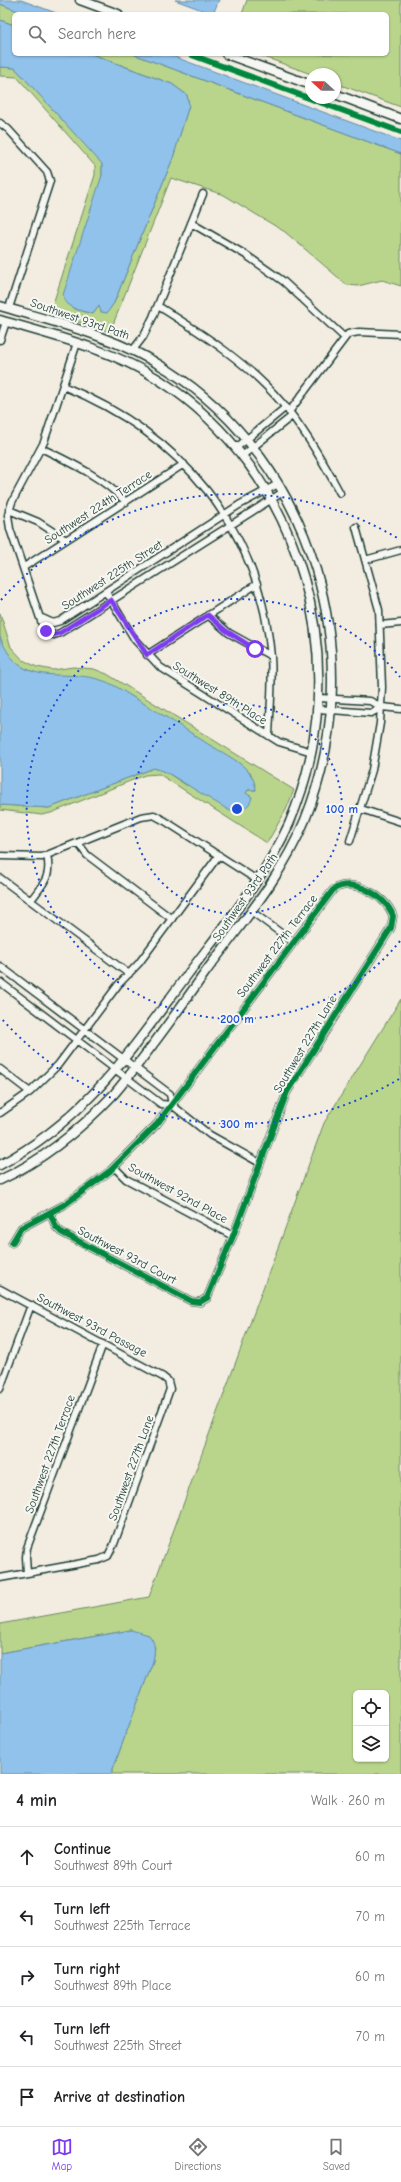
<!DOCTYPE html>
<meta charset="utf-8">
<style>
:root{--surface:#fff;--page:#f6f6f6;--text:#202124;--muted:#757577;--line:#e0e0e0;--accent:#7c3aed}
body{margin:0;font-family:"Comic Neue",sans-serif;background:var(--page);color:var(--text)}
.controls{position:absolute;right:12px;bottom:12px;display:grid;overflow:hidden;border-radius:6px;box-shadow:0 1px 3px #0004}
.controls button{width:36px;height:36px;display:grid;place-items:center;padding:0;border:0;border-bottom:1px solid var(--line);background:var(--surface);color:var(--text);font:20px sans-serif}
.compass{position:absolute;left:305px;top:68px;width:36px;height:36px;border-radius:50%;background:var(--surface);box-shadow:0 1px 3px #0004;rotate:291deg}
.stop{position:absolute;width:12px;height:12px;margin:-9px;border:3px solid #7c3aed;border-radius:50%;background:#fff}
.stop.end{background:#7c3aed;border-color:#fff;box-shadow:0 1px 4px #0008}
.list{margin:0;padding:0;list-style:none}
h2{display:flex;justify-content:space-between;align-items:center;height:52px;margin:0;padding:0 16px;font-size:17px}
h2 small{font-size:13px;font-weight:400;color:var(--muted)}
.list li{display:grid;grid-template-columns:26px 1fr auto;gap:12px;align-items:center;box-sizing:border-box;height:60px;padding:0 16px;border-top:1px solid var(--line)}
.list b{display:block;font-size:15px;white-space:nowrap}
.list p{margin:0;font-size:13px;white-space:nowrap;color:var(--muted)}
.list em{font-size:13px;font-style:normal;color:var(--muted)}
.icon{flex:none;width:22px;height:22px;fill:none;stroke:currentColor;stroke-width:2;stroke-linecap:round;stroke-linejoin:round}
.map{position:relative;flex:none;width:401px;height:1774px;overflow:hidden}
.search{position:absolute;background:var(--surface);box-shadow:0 1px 3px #0004;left:12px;right:12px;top:12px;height:44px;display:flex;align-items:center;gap:10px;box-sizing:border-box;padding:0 14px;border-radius:6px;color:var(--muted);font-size:15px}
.sheet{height:352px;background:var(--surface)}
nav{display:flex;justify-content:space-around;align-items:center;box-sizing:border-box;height:56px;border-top:1px solid var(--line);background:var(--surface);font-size:11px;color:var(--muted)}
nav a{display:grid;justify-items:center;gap:2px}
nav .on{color:var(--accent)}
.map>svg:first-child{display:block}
</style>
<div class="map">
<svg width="401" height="1774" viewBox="0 0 401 1774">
<rect width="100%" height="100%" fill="#f3ede1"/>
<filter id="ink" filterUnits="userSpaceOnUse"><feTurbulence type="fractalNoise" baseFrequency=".025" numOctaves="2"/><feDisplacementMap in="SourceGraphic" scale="8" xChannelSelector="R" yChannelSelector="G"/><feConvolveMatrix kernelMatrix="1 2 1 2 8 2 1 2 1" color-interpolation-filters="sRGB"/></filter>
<g filter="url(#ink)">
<path fill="#b9d58c" stroke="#6c8960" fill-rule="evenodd" d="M247,0H401V107L335,83V74H311L256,54H387V14H242Z
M0,4L26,14H14V25L0,20Z
M92,54H133L401,154V286L382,280L358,286L347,285L285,232L224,195L171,178L110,332L50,313L95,175V166L17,77L0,76V67L15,68L102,163V175L75,309L93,314L99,306L106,313L114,303L173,158L189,105L187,95L172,84Z
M0,613L11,647L23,660L37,667L53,670L73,667L94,669L107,674L294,790L286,810L267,843L159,774L145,775L51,813L42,815L0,810V805H2L49,808L154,768L166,772L186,785L246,793L248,790H256L251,774L245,768L126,693L74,676L41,675L24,668L13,660L5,649L0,637Z
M401,999V1774H111L153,1661L155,1647L131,1630L0,1653V1624L149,1597L324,1123ZM356,1693H386V1759H356Z"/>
<path fill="#90c2ec" stroke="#638da2" d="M0,0H21L59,14H26L0,4Z
M175,0H219L213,14Z
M0,20L14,25V54H91L172,84L187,95L189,105L173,158L114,303L107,313L101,312L99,306L93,314L75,309L65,302L63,295L102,175V164L15,68L0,67Z
M133,54H167L401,141V154Z
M0,637C22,692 62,666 104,681C116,685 127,694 138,700C162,714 185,729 208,744C220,751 236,759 246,769C252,775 255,782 256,790H248L246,793L252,797C250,808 240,812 230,811L166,772L154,768L49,808L0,805Z
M131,1630L149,1635C156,1643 155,1651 153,1661L111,1774H0V1653Z"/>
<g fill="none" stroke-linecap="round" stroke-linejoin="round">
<g stroke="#1f3d34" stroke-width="9">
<path id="minor" d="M0,123L8,129L47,172L50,181L9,308
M191,223L246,255L283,281L345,338
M158,306C203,334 248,363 282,403C303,427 325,465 340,493
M0,340L6,322
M77,343L44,442L12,502L8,515L10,529L42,624L48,633L54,635L60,633L283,492
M133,350L143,337L153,317L203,194
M63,386C181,434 260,527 271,657C273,683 270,710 269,736
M289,412L348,334L359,332L401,334
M41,448C72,463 102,477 126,502
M236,448L286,407
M242,456L292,416
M9,510L38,522L66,540
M365,560L401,550
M24,567L184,464
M106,592L135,640L160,667L279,742L312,752
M208,615L229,633L271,656
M42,618L53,623L60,621L239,505L278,484
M380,625L401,623
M147,655L257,584
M319,698L370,701L382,707L401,709
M318,709L371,713L382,707
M361,809L401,822
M350,841L372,770L380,723L382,687L379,610L356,527
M78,843L87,855L172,919
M0,856L42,857L141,817L154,815L165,821L257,880
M0,878L129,974
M31,900C43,884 52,877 47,855
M251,911L293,942
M0,966L170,1094L172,1105
M0,982L161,1104L172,1105L210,1135L260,1163
M0,1069L30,1092
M0,1113L30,1092L58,1065L118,985L139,963L219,855
M114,1167L126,1179L233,1236
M12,1243L21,1228L64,1205L110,1171L157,1124L333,890C351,876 387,896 393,916L391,928L287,1092L233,1236L207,1298L200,1302L191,1301L61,1232L56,1227L50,1213
M0,1289L163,1377L168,1381L170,1389L114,1544L108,1556L99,1560L0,1578
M0,1389L31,1305
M27,1573L26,1557L27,1548L103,1344"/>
</g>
<g stroke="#1f3d34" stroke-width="11">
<path id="tertiary" d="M80,0L118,14
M226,54L311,85
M335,94L401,119
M0,306C58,323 117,337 168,370C315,464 370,659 305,820C282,876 243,922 207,970C177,1012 147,1055 114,1094C81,1129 44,1160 0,1180
M0,320C54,336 110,349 158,379C304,472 357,667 289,824C264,879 224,926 188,974C130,1051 88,1118 0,1165"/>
</g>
<use href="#minor" stroke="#f6f6f2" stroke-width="6"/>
<use href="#tertiary" stroke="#f6f6f2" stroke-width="8"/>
<g stroke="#f6f6f2" stroke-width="8">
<path id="cycleway" d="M189,54L401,132
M12,1243L21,1228L64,1205L110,1171L157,1124L333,890C351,876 387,896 393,916L391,928L287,1092L233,1236L207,1298L200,1302L191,1301L61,1232L56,1227L50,1213"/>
</g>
<use href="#cycleway" stroke="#00873e" stroke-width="6"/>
</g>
</g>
<g fill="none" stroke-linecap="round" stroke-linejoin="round" filter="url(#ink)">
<path stroke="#7c3aed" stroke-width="5" d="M46,631L52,635L60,633L111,600L147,655L208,615L225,630L255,649"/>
</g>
<g fill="none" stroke="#1d4ed8" stroke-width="2" stroke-dasharray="2 4">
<circle cx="237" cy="809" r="105"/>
<path d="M400 941A210 210 0 1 1 400 677"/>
<path d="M399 1079A315 315 0 0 1 1 1018M1 600A315 315 0 0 1 399 539"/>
</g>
<g text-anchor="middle" stroke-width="4" stroke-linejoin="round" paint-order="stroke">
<g font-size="12" fill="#1f3d34" stroke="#f6f6f2">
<text transform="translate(80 319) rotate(19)" y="4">Southwest 93rd Path</text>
<text transform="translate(98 507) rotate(-33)" y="4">Southwest 224th Terrace</text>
<text transform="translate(112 575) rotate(-33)" y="4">Southwest 225th Street</text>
<text transform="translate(220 693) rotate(32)" y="4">Southwest 89th Place</text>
<text transform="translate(245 897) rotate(-55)" y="4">Southwest 93rd Path</text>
<text transform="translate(277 946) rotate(-53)" y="4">Southwest 227th Terrace</text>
<text transform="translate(305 1044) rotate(-59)" y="4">Southwest 227th Lane</text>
<text transform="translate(178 1193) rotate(29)" y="4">Southwest 92nd Place</text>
<text transform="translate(127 1255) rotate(28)" y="4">Southwest 93rd Court</text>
<text transform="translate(92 1325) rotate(28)" y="4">Southwest 93rd Passage</text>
<text transform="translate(50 1454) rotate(-70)" y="4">Southwest 227th Terrace</text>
<text transform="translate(131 1468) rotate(-70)" y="4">Southwest 227th Lane</text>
</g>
</g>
<circle cx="237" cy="809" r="6" fill="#1d4ed8" stroke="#f6f6f2" stroke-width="2"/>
<g font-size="12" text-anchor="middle" font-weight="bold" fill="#1d4ed8" stroke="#f6f6f2" stroke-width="4" stroke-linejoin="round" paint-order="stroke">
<text x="342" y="813">100 m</text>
<text x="237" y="1023">200 m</text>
<text x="237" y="1128">300 m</text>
</g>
</svg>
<div class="controls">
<button><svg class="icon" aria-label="locate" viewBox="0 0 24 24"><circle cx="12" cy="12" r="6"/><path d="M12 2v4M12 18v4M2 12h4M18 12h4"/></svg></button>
<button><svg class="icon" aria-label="layers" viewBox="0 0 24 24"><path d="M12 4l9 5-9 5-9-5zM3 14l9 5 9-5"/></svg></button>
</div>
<svg class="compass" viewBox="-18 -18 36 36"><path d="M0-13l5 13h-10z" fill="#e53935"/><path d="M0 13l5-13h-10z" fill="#757577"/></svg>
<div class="stop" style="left:255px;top:649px"></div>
<div class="stop end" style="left:46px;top:631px"></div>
<div class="search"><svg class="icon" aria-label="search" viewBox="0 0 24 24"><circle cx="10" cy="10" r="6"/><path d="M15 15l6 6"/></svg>Search here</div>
</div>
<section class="sheet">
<h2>4 min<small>Walk · 260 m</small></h2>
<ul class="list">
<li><svg class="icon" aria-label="ahead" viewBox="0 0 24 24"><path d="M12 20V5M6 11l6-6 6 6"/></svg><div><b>Continue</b><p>Southwest 89th Court</p></div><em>60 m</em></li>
<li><svg class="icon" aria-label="left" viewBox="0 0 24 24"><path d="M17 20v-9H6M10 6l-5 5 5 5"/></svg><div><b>Turn left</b><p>Southwest 225th Terrace</p></div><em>70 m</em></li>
<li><svg class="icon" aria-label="right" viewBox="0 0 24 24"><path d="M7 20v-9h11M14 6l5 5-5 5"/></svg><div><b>Turn right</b><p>Southwest 89th Place</p></div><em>60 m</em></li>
<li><svg class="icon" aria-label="left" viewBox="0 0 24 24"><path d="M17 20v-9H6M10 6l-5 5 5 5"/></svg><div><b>Turn left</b><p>Southwest 225th Street</p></div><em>70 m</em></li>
<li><svg class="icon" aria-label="arrive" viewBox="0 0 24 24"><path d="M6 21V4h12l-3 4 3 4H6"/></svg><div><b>Arrive at destination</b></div></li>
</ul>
</section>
<nav>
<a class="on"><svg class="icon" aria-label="map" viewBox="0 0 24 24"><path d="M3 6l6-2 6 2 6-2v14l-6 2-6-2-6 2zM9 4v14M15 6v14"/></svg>Map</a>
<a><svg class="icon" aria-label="directions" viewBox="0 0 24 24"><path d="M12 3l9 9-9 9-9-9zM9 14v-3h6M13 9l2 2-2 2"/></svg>Directions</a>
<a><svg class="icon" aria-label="saved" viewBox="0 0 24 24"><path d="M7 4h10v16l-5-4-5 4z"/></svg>Saved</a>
</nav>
